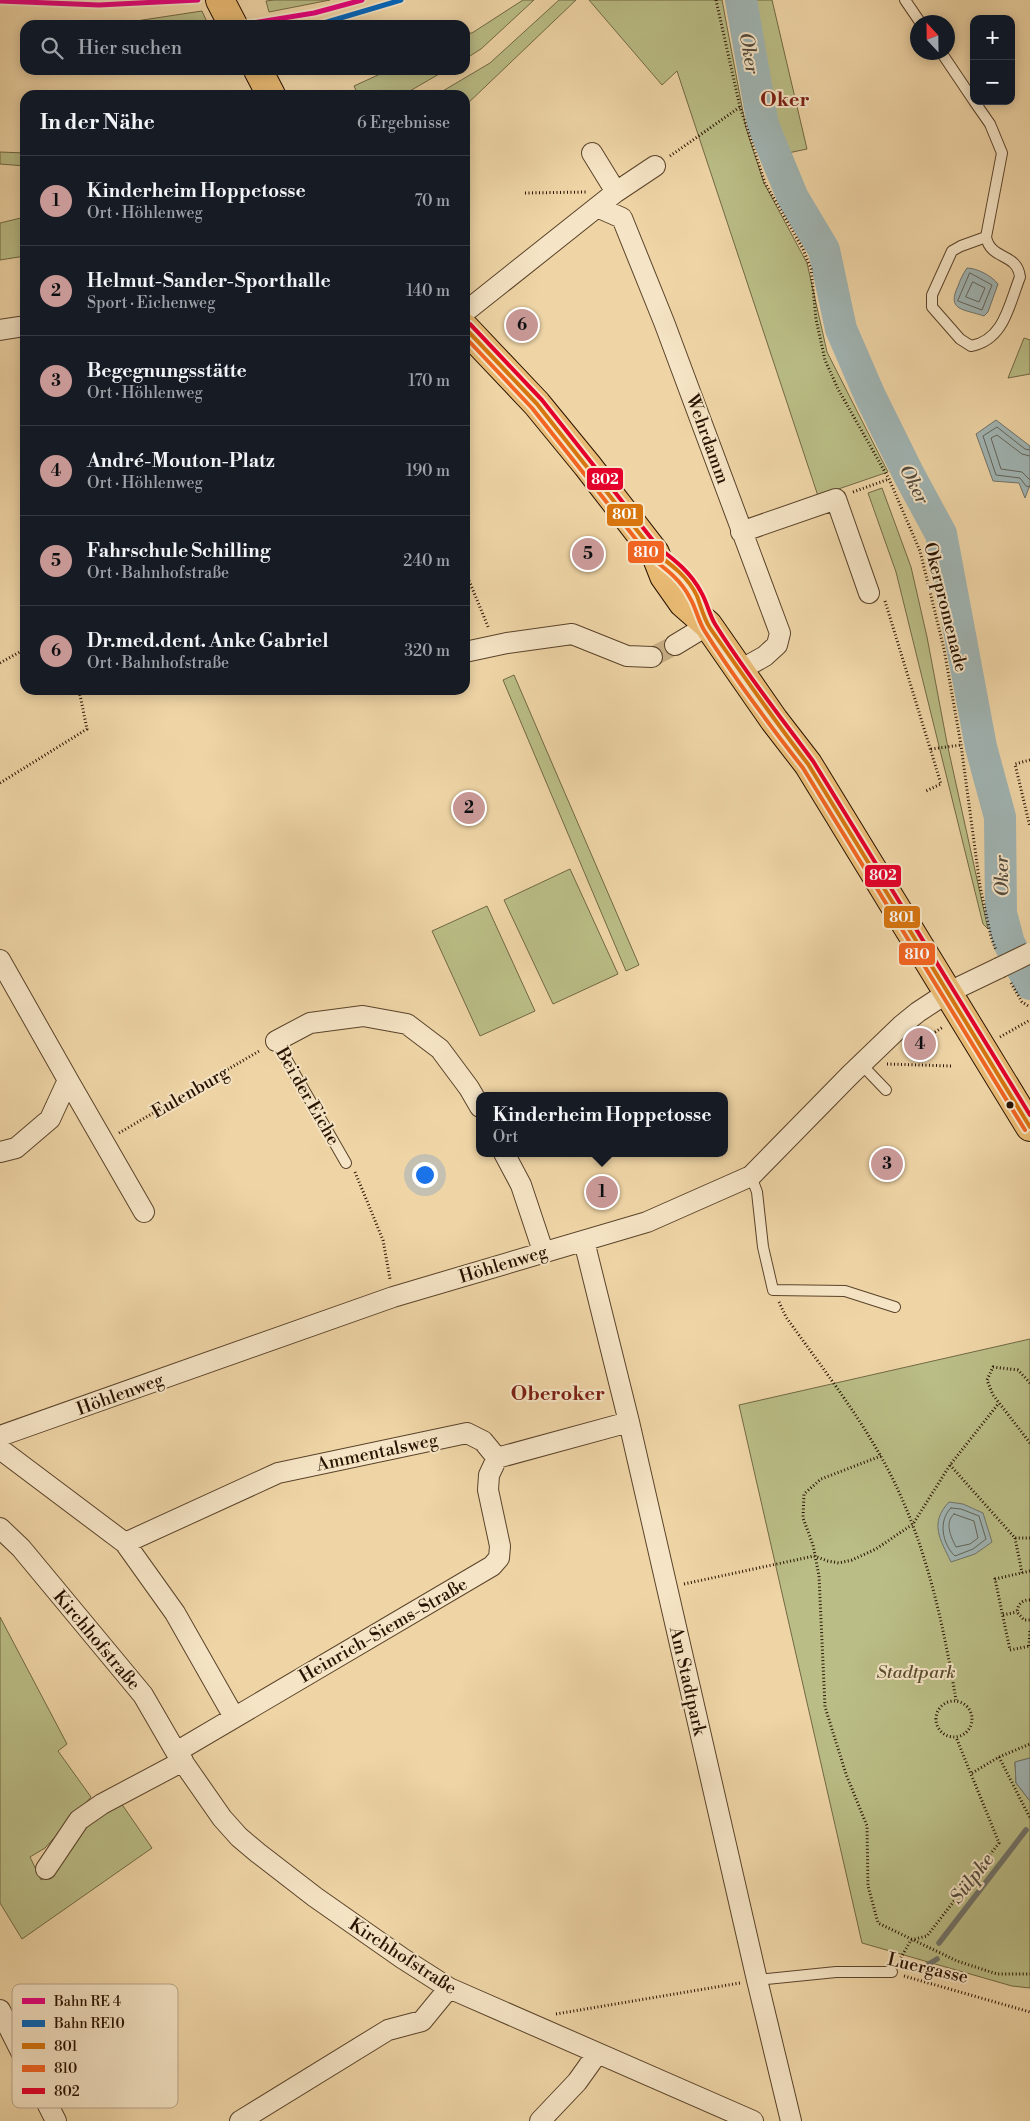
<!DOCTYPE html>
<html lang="de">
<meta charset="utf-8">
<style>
:root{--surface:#171b24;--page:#20242c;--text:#f1f3f6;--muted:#9ea1a6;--line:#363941;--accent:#c59692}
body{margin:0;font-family:"Libre Bodoni",serif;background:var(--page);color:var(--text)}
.controls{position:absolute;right:15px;top:15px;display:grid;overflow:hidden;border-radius:10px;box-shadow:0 2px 12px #0003}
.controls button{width:45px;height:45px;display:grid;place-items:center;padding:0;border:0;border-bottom:1px solid var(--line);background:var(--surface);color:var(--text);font:25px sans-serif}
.compass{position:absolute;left:910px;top:15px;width:45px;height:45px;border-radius:50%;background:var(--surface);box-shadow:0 2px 12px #0003;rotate:338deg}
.you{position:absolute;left:424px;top:1174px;width:18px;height:18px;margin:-12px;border:4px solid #fff;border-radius:50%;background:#1a73e8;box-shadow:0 0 0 8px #1a73e833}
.badge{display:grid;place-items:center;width:32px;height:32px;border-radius:50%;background:var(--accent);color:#111;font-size:16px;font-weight:700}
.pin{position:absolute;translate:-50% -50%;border:2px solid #fff;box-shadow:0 1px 5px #0006}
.popup{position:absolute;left:476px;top:1092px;width:252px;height:65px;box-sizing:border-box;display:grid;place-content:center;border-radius:10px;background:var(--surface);filter:drop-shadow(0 1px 4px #0005);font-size:16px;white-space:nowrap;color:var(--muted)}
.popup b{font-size:19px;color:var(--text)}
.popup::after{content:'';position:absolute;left:50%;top:100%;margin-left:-10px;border:10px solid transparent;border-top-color:var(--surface)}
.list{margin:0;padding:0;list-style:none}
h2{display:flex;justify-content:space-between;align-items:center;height:65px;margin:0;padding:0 20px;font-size:21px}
h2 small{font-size:16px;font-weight:400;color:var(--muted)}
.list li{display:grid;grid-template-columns:32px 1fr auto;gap:15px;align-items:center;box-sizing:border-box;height:90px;padding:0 20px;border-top:1px solid var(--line)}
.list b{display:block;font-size:19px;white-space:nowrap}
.list p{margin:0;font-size:16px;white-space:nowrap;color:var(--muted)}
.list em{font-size:16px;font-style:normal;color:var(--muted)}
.icon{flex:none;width:28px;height:28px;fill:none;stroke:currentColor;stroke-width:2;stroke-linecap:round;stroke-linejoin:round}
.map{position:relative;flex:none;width:1030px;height:2121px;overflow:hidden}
.search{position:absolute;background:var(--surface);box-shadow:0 2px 12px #0003;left:20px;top:20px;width:450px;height:55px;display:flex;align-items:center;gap:12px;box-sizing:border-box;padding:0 18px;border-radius:15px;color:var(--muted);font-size:19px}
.panel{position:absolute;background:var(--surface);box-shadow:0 2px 12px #0003;left:20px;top:90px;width:450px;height:605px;border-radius:15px}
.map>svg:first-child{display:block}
</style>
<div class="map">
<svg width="1030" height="2121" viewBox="0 0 1030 2121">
<rect width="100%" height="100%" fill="#efd5a6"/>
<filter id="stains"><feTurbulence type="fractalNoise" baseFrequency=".004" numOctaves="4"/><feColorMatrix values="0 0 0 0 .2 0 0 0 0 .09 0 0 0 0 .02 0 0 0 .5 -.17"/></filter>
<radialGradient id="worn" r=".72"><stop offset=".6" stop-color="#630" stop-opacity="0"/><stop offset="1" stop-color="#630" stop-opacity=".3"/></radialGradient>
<path fill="#babd86" stroke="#716843" d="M274,0H330L269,12L266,1Z
M523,0H534L481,49L465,59V33H472Z
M559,0H576L465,106V95H436L490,63Z
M589,0H722L746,128L764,183L807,263L827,352L888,472L818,496L677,71L662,85Z
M747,0H772L807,149L788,153L776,125Z
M202,11L207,22L123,23Z
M389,70H446L403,95H358L354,86Z
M0,152L25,153V166L0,164Z
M25,217V256L0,260V223Z
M1024,338L1030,340V374L1008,378Z
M882,488L911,567L927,637L947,743L988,929L983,924L896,572L868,493Z
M514,675L639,965L626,971L503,680Z
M570,869L618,974L553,1004L504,900Z
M487,906L535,1011L480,1036L432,931Z
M1030,1339V1758L1015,1762L1016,1783L1030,1801V1988L1012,1986L862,1943L739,1405Z
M0,1617L67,1744L58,1751L91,1797L45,1848L30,1857L41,1880L54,1873L86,1824L121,1803L152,1848L22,1939L0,1903Z"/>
<path fill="#a0b5b4" stroke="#70746c" d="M967,268C977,268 992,276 998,284L988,312L984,316C964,309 946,311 958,286C960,280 963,274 967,268Z
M996,420L1030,446V485L1025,498L1019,483L993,481L976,434Z
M949,1502L963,1504L983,1513L992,1542L975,1554L951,1562C940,1539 929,1523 949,1502Z
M1030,1758V1801L1016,1783L1015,1762Z"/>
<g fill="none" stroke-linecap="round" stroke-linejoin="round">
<path stroke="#64645a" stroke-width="1" d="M970,273L992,285L982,310L958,301Z
M973,282L985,288L979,302L966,297Z
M1030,450L1025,449L997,427L983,436L996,475L1020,478L1026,486L1030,487
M1030,456L1022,454L997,435L991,438L1001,469L1022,472L1030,480
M951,1508L961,1509L979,1516L986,1539L973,1549L955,1556C942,1544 938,1520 951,1508Z
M954,1514L974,1521L978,1538L970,1544L956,1547C951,1537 944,1523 954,1514Z"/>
<path stroke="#70746c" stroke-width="5.5" d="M939,1943L1026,1830
M919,1970L937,1959"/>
<path stroke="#a0b5b4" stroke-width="32" d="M741,0L763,125L793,198L824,250L841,329L870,396L909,475L941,534L981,747L1000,817L1001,913L1009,943L1030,984"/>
<path stroke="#c7ae85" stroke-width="20" stroke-dasharray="20 10" stroke-linecap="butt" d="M652,657L675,645"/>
<g stroke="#5a432a" stroke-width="12">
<path id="service" d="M905,0L920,22
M941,52L974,101
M974,101L990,124L1002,153L986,237C991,261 1017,252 1020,277C1009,305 1004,340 971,346L960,339L932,307V295L952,251L961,246L986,237
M276,1041L346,1163
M861,1064L886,1090
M751,1176L757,1192L763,1247L773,1290L845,1291L895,1307
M757,1980L836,1972H892"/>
</g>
<g stroke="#5a432a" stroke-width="22">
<path id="minor" d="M592,153L616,192
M597,207L622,218L664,322L780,633L777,645L765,656L740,670
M465,312L616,192L655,166
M0,330L25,326
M741,532L836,499L869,593
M675,645L708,625
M465,652L507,643L572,634L627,656L652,657
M0,960L68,1080L50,1119L16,1148L0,1152
M276,1041L310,1023L363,1016L407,1024L440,1049L469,1088L480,1107
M68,1080L144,1212
M504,1153L521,1185L543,1251
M584,1241L629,1422L757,1980L791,2121
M0,1436L393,1297L647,1222L751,1176L850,1075L902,1025L918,1012L947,993L999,968
M0,1449L125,1543L278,1473L467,1433L483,1441L497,1458L629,1422
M0,1528L21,1548L143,1695L176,1752L222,1818L239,1837L258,1853L315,1897L402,1958L449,1988L753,2121
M125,1543L175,1613L234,1717
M176,1752L492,1566L499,1558L500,1546L488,1490L489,1475L497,1458
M46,1869L79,1820L102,1804L183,1761
M0,2010L56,2121
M240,2121L388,2030L422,2021L449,1988
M540,2121L577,2082L597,2054"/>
</g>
<g stroke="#281200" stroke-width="30">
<path id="primary" d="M220,0L233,25
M258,70L271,95
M465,328L537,404L587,465L655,553L664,576L683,603L708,625L774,720L808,764L1030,1127"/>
</g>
<path stroke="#281200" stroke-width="3" stroke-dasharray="1 2.5" stroke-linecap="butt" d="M716,0L740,107L765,183L803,249L811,269L816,319L825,360L838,389L889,479L920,551L944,649L961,745L980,886L991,937L996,950
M670,156L740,107
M525,193L587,192
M853,492L889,479
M465,571L489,629
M885,601L941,784L926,791
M0,663L25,649
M931,749L961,745
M1030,760L1015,764L1030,827
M0,783L87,729L79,690
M1011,983L1022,1002L1030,1007
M932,1034L943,1027
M1000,1037L1030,1020
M887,1064L951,1066
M119,1133L261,1050
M355,1172L383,1240L390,1279
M779,1302L786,1317C818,1362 853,1407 880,1455C923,1530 942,1616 956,1700
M1030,1383L1018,1370L993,1367L987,1380L993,1395L1030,1443
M881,1456L821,1479L804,1494L803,1518L813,1545L819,1576L825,1707L846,1774L867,1826L868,1886L878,1923L957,1961L997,1974H1030
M950,1465L1015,1538H1030
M1015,1538L1022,1573
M1030,1571L995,1579L1010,1650L1030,1646
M684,1584L814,1556L828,1561L839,1563L852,1560L876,1549L913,1524L950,1465L999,1403
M1030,1600C1022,1600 1018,1604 1017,1612L1024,1620H1030
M1003,1615L1017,1612
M1029,1646L1030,1629
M936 1719a18 18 0 1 1 36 0a18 18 0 1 1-36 0Z
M999,1757L1030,1818
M972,1773L999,1757L1030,1744
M899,1961L911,1940L927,1936L999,1843L956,1737
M904,1976L1030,2012
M556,2014L740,1983"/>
<use href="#service" stroke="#f5e4c5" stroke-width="10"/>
<use href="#minor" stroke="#f5e4c5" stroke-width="20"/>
<use href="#primary" stroke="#e8ba73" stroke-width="28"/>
<g stroke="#5a432a" stroke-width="22" stroke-linecap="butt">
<path id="minor-bridge" d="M999,968L1030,953"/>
</g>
<use href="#minor-bridge" stroke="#f5e4c5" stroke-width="20"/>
<g stroke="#f5e4c5" stroke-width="8">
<path id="bus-1" d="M465,328L537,404L655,553C672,565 688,577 697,596C701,607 704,619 710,628C742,674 774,720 808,764L1030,1127"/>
</g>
<g stroke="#f5e4c5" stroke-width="8">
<path id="bus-2" d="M465,337L532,408L650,557C666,569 681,580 690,598C696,608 698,620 704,630C734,678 768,723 803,768L1025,1130"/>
</g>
<g stroke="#f5e4c5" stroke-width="8">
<path id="bus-3" d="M470,324L542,400L659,548C676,561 691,573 701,592C707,602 709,614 715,624C744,671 780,716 813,761L1030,1115"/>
</g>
<use href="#bus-1" stroke="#d7750f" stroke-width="4"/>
<use href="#bus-2" stroke="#f26522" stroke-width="4"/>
<use href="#bus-3" stroke="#e4002b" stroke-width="4"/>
<g stroke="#f5e4c5" stroke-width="9">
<path id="rail-1" d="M0,1L99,5L198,0
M240,25L314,13L362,0"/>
</g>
<g stroke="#f5e4c5" stroke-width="9">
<path id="rail-2" d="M317,25L401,0"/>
</g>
<use href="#rail-1" stroke="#e5007d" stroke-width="5"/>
<use href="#rail-2" stroke="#0065bd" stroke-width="5"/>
</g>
<circle fill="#281200" stroke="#f5e4c5" stroke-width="2" cx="1010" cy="1105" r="4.5"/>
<g text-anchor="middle" stroke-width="4" stroke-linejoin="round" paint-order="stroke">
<g font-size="18" fill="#281200" stroke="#f5e4c5">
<text transform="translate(708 439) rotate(70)" y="6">Wehrdamm</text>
<text transform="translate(946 607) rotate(76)" y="6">Okerpromenade</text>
<text transform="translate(190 1092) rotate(-30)" y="6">Eulenburg</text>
<text transform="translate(308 1096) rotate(60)" y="6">Bei der Eiche</text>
<text transform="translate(503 1264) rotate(-17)" y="6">Höhlenweg</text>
<text transform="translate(120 1394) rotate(-20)" y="6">Höhlenweg</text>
<text transform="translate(377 1452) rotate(-12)" y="6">Ammentalsweg</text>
<text transform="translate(383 1630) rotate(-30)" y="6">Heinrich-Siems-Straße</text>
<text transform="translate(97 1640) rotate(50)" y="6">Kirchhofstraße</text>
<text transform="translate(688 1681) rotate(77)" y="6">Am Stadtpark</text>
<text transform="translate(403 1956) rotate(33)" y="6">Kirchhofstraße</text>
<text transform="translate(928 1968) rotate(13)" y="6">Luergasse</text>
</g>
<g font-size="18" font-style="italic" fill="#5b4e2f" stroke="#f5e4c5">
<text x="916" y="1678">Stadtpark</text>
</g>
<g font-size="19" font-style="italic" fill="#524b3f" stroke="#f5e4c5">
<text transform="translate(750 53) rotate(80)" y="7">Oker</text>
<text transform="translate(915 484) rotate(63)" y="7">Oker</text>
<text transform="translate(1001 876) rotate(-91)" y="7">Oker</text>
<text transform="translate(971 1878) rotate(-52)" y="7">Sülpke</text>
</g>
<g font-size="20" font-weight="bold" fill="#7a1f14" stroke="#f5e4c5">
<text x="785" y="106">Oker</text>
<text x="558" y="1400">Oberoker</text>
</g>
</g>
<rect x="12" y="1984" width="166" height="124" rx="8" fill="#f5e4c5" stroke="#b8a58a" stroke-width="1"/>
<rect x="22" y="1998" width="23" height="6" fill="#e5007d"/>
<rect x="22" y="2020" width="23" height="7" fill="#0065bd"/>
<rect x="22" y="2043" width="23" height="6" fill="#d7750f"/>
<rect x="22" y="2065" width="23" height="7" fill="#f26522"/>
<rect x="22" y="2088" width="23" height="6" fill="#e4002b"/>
<g font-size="14" fill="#281200">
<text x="54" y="2006">Bahn RE 4</text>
<text x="54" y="2028">Bahn RE10</text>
<text x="54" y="2051">801</text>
<text x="54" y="2073">810</text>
<text x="54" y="2096">802</text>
</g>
<g stroke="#f5e4c5" stroke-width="2">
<rect x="586" y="467" width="38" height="24" rx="5" fill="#e4002b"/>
<rect x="606" y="503" width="38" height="24" rx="5" fill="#d7750f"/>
<rect x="627" y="540" width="38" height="24" rx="5" fill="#f26522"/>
<rect x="864" y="864" width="38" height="24" rx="5" fill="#e4002b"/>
<rect x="883" y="905" width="38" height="24" rx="5" fill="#d7750f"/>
<rect x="898" y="942" width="38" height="24" rx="5" fill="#f26522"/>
</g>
<g font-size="14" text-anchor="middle" font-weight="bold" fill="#fff">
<text x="605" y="484">802</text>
<text x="625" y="519">801</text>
<text x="646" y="557">810</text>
<text x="883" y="880">802</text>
<text x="902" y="922">801</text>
<text x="917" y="959">810</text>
</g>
<rect width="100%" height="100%" filter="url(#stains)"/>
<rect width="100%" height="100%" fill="url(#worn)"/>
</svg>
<div class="controls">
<button>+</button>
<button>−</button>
</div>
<svg class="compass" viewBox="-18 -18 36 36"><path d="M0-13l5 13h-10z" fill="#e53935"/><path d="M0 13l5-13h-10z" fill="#9ea1a6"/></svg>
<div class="you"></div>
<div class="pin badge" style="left:602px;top:1192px">1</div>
<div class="popup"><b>Kinderheim Hoppetosse</b>Ort</div>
<div class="pin badge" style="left:469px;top:808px">2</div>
<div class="pin badge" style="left:887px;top:1164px">3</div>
<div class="pin badge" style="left:920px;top:1044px">4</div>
<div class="pin badge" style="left:588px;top:554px">5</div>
<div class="pin badge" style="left:522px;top:325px">6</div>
<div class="search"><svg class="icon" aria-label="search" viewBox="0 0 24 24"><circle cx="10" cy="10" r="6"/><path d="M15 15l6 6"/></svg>Hier suchen</div>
<section class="panel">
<h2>In der Nähe<small>6 Ergebnisse</small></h2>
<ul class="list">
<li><span class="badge">1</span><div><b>Kinderheim Hoppetosse</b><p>Ort · Höhlenweg</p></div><em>70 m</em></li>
<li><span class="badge">2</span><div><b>Helmut-Sander-Sporthalle</b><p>Sport · Eichenweg</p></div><em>140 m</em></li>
<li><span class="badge">3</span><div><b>Begegnungsstätte</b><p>Ort · Höhlenweg</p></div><em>170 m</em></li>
<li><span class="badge">4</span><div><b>André-Mouton-Platz</b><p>Ort · Höhlenweg</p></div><em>190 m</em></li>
<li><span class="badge">5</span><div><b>Fahrschule Schilling</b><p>Ort · Bahnhofstraße</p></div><em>240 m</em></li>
<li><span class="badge">6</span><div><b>Dr.med.dent. Anke Gabriel</b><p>Ort · Bahnhofstraße</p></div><em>320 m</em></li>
</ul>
</section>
</div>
